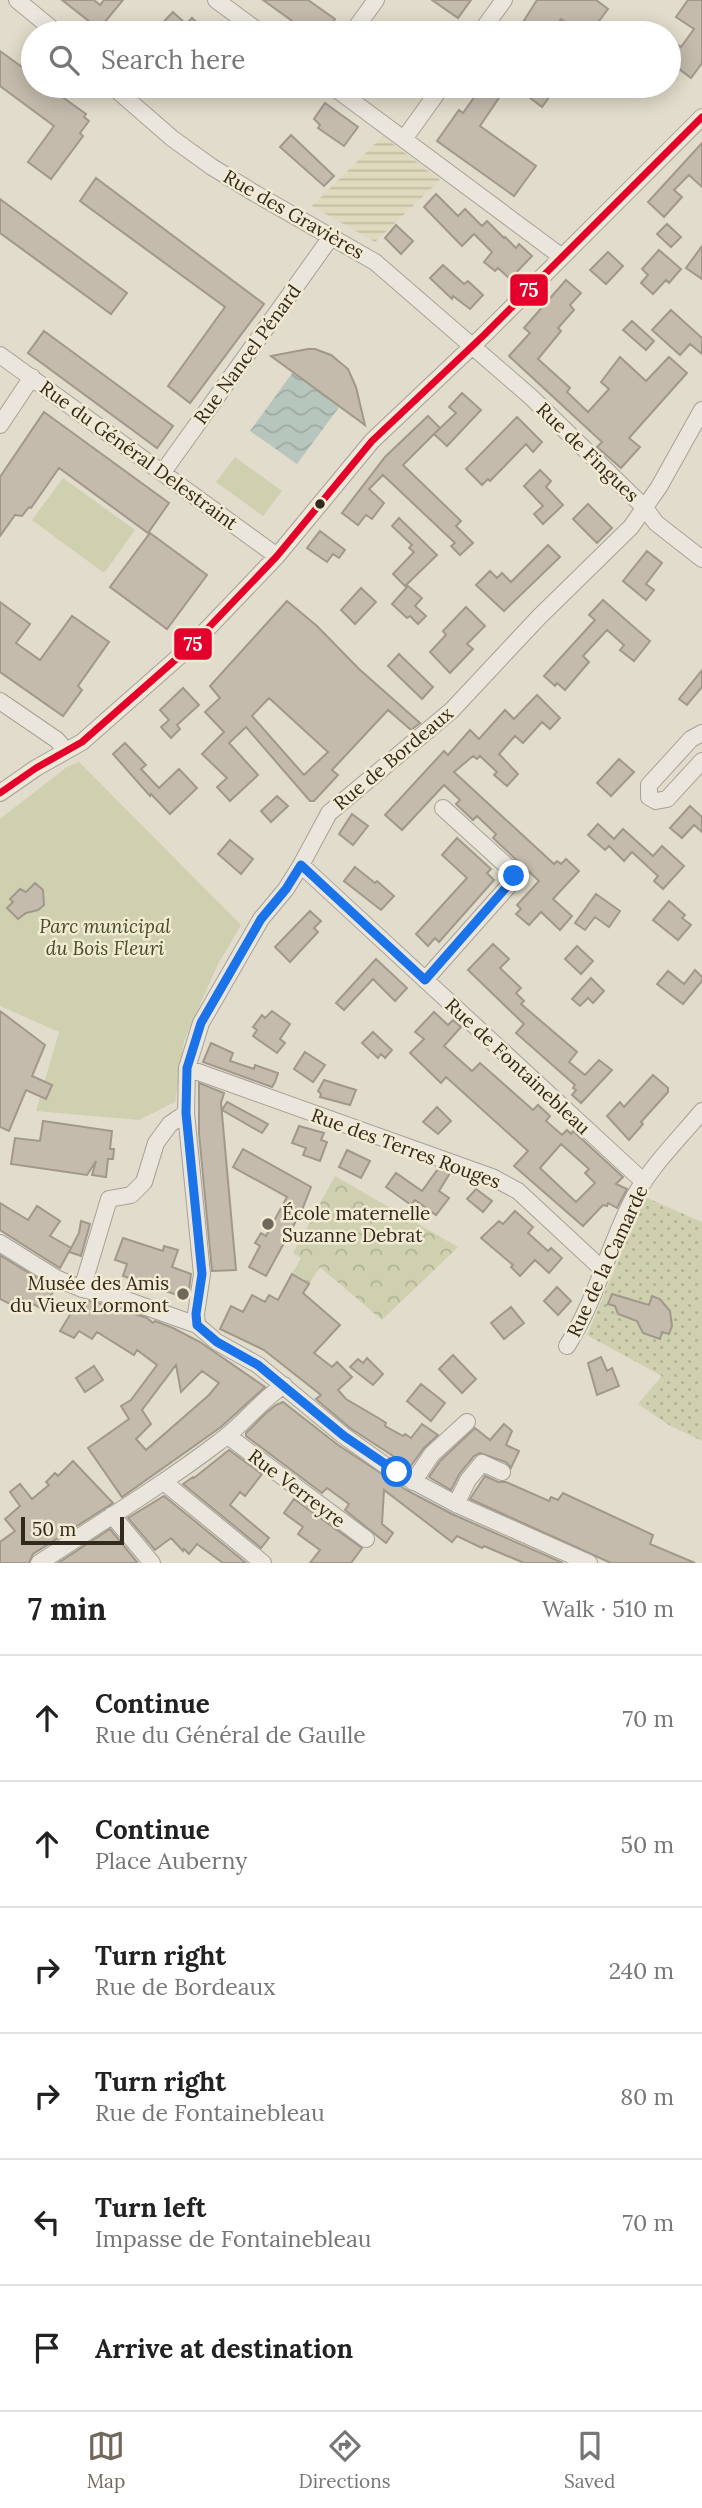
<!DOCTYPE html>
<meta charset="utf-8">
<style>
:root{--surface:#fff;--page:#f6f6f6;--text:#222;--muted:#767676;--line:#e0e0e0;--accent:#70685b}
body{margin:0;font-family:Lora,serif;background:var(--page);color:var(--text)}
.scale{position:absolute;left:21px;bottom:18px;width:103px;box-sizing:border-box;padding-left:7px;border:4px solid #332a1e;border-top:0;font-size:19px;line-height:24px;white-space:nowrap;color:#332a1e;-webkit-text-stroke:5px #f2ead2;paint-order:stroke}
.stop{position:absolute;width:21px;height:21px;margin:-16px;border:5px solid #1a73e8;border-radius:50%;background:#fff}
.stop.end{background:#1a73e8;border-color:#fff;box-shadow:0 2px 7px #0008}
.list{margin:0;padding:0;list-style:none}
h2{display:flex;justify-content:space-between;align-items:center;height:91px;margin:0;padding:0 28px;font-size:30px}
h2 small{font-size:23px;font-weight:400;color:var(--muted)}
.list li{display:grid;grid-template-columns:46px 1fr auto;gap:21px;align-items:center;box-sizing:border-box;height:126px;padding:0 28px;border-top:2px solid var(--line)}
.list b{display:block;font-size:26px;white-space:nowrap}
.list p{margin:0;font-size:23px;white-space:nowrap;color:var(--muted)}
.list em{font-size:23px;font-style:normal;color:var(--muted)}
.icon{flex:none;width:38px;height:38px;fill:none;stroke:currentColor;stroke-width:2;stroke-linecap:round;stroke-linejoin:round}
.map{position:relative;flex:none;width:702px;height:1563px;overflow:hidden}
.search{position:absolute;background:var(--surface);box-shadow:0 4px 18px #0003;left:21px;right:21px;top:21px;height:77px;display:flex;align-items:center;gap:18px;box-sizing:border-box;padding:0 24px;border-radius:38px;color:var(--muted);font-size:26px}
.sheet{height:847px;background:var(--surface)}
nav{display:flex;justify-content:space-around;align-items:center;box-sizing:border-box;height:98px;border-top:2px solid var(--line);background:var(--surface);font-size:19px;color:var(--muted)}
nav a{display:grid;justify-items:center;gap:4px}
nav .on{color:var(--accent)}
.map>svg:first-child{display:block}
</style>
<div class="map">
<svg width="702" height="1563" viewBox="0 0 702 1563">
<defs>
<pattern id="farmland-rules" width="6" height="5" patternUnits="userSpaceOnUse" patternTransform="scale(1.75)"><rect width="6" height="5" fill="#dfdabd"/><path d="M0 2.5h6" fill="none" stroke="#c0bba2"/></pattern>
<pattern id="forest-crowns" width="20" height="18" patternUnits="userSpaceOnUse" patternTransform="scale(1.75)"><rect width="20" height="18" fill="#ced0af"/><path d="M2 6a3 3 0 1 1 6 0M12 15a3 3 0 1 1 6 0" fill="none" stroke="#b1b396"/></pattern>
<pattern id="garden-dots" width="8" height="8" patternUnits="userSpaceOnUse" patternTransform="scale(1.75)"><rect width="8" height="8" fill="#ced0af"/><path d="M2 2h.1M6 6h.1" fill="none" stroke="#b1b396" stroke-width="1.8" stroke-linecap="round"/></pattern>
<pattern id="water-waves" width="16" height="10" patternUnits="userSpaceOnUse" patternTransform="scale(1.75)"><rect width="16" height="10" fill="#b7c6bd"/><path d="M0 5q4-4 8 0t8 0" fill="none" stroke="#9eaaa2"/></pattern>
</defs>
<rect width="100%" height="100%" fill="#e1dccb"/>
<path fill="url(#farmland-rules)" d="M383,136L440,180L375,242L312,206Z"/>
<path fill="url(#forest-crowns)" d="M335,1176L458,1247L382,1320L320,1267L309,1284L292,1274L301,1258L293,1253Z"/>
<path fill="#ced0af" d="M235,457L282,491L263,516L216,482Z
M63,478L135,530L104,573L32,520Z
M79,762L241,925L217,966L184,1041L175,1102L139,1120L36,1111L59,1032L0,1006V819L67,767Z"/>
<path fill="url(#garden-dots)" d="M645,1197L702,1222V1441L669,1425L638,1404L662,1376L587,1335Z"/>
<path fill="url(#water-waves)" d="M293,372L340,406L297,464L250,431Z"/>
<path fill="#c4bbad" stroke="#a1988b" stroke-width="2" fill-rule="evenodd" d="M62,0H94L100,5L104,0H123L99,29Z
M263,0H308L335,19L325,33H309Z
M432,0H471L458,18Z
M537,0H596L608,9L590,33H580L561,19L552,33H516Z
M688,0H702V63L691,78L670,62L674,57L669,53L675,43L681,47L694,29L676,17Z
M173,12L186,24L192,18L208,33H153Z
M0,51L33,75V86H47L86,114L84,117L89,121L80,133L83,136L51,179L28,162L54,126L0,86Z
M482,86H507L480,126L536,166L514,196L437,141L459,110L463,113Z
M537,86L552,93L542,107L529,97Z
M325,103L358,127L344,146L318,128L320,125L314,119Z
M291,135L334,176L324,186L280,147Z
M702,143V187L689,175L674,190L682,197L664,217L648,202Z
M96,178L264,304L190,403L168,386L225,307L80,201Z
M436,194L458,216L465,209L482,226L487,221L504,238L505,237L516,248L519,244L532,256L510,279L498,268L495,271L484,262L492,252L474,234L462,246L424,207Z
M0,199L127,293L111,314L0,233Z
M667,224L681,237L671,247L657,234Z
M396,225L413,241L401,254L385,238Z
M702,246V279L686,268Z
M659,250L681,269L669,283L666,280L653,294L641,283L648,275L642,269Z
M608,252L623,266L606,284L590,270Z
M443,265L464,284L468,281L483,295L470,309L453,296L452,299L430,278Z
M566,280L581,293L570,305L574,310L558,328L561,331L538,359L570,388L567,392L588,412L609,389L601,382L620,357L646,381L669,357L687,373L629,438L640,447L621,468L597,447L602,442L509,356L530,333L524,328Z
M671,310L702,338V354L690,344L680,355L652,330Z
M632,321L654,341L646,350L623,330Z
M44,331L173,426L157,448L28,353Z
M308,349H315L331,355L348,369L356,387L365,425L271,356Z
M462,393L481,410L447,446L434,434L456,413L449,407Z
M44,412L169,503L148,533L59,468L31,508L29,507L22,516L15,515L0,536V477Z
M428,416L440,428L403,465L461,521L456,526L473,543L460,555L451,546L455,543L383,475L369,489L384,503L372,519L366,515L358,525L342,513L385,457Z
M517,417L542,442L533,452L526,444L490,481L488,479L482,485L466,469Z
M540,470L551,481L546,487L563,505L543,524L534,514L543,506L524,486Z
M588,504L612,528L597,543L573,519Z
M399,518L437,555L405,586L393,574L414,552L409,548L412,545L392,526Z
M320,531L345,550L339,558L333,554L327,562L307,548Z
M150,533L207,575L167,629L110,587Z
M548,545L560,557L504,611L476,585L490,571L497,578L502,573L511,582Z
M647,551L662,563L646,584L654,590L646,600L623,581Z
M408,586L422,598L415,606L426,616L418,624L410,616L407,618L392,604Z
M361,588L376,602L355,624L341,610Z
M603,600L650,641L634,661L620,650L624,645L607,630L583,656L589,662L565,690L557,683L555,686L544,676L595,620L589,615Z
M287,601L317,626L359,669L420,723L411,730L388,710L332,770L338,775L314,801H310L246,727L229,743L258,775L230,801L217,787L227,778L202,754L224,732L205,712L220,698L210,686ZM269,698L328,752L304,775L252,716Z
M0,602L30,624L16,643L40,660L72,616L109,642L78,686L82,690L63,716L0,672Z
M466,607L485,626L467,644L473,649L450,673L430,652L446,635L443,631Z
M399,654L433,687L422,699L388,666Z
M702,670V687L687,705L679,699Z
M183,688L199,705L177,725L180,729L171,738L161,727L169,720L160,710Z
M537,695L560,718L550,729L542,722L523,743L515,736L499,754L518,774L507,786L494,775L497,772L480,756L477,759L473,756L454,772L554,864L557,861L561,864L566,859L579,871L553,899L572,916L560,930L541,912L529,925L516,914L521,909L517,905L539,881L493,838L496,834L477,816L473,820L456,804L460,800L444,785L402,830L385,815L444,751L448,755L470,730L479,739L505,710L514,719Z
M125,743L146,765L141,769L159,788L179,769L197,788L170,814L151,794L150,796L113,754Z
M619,759L634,772L611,796L597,783Z
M277,796L288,806L271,822L261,811Z
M690,806L702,817V832L694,825L682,838L670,828Z
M352,814L368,826L353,845L339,834Z
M598,824L614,839L623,829L653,856L662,846L684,866L663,889L654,881L658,876L632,852L624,861L609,846L605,850L588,835Z
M457,838L491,869L487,873L494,880L439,942L435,938L428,946L416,934L467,878L442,855Z
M230,840L253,859L241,874L218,854Z
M355,867L375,883L377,881L394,896L381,910L344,881Z
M35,883L43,890L44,905L38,910L26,913L18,919L7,908L13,902L10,899L20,889L26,892Z
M596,894L620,911L609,927L595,917L585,930L575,923Z
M669,901L685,915L682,918L691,925L678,940L653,920Z
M310,911L321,921L314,928L318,932L290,962L275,947Z
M493,944L509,959L500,968L521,988L516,993L524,1001L521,1004L577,1052L569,1062L585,1075L599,1060L612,1070L581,1103L572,1095L576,1090L573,1088L575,1085L516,1033L524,1024L468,970Z
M577,946L593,961L581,974L565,959Z
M376,959L407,988L395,1001L373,979L344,1010L336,1003Z
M695,970L702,977V981L683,1004L657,984L668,971L684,984Z
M591,978L604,991L593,1003L588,998L580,1006L572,999Z
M0,1011L45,1045L32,1076L52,1085L46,1099L26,1090L9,1131L0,1127Z
M272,1011L290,1024L280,1039L285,1043L277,1053L253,1036L257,1030L253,1027L262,1015L265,1018Z
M434,1012L448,1025L453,1020L461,1027L444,1046L472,1071L480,1063L533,1110L538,1105L550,1116L546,1121L562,1135L567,1130L571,1134L573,1131L623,1177L616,1184L627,1189L617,1208L608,1203L607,1206L603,1205L583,1226L514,1166L528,1151L446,1077L441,1083L410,1053L424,1039L415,1032ZM561,1144L589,1169L585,1173L595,1183L576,1202L540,1168Z
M373,1032L392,1050L385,1058L381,1054L378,1058L362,1043Z
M211,1043L233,1053L230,1061L254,1069L255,1065L278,1073L275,1082L272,1087L203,1062Z
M305,1052L325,1065L313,1082L294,1069Z
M653,1075L668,1088V1092L641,1122L643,1124L629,1140L607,1116L620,1102L624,1107Z
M324,1080L356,1090L350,1105L320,1097L321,1094L318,1091Z
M199,1083L224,1093L221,1103L236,1270L212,1271L199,1133Z
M227,1102L268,1124L262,1133L222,1110Z
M437,1107L451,1121L438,1134L423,1122Z
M43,1121L112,1131L110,1149H114L113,1159H108L106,1177L92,1175L96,1161L87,1175L11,1164L15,1138L40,1141Z
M299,1126L324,1133L321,1140L327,1142L320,1161L303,1155L306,1148L292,1143Z
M243,1149L311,1187L302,1210L266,1276L249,1267L260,1246L255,1243L261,1233L266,1236L287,1197L233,1167Z
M347,1150L370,1161L361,1178L339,1167Z
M438,1169L450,1173L439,1191L449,1198L436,1215L415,1200L411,1205L386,1187L396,1173L422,1191Z
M476,1189L492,1201L483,1212L467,1199Z
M0,1203L28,1220L37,1206L60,1221L50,1236L71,1248L60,1268L0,1230Z
M515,1211L533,1227L528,1233L548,1251L551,1248L562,1258L549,1273L535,1260L520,1276L511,1267L513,1265L481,1238L499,1221L503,1224Z
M81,1221L90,1224L81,1256L69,1252L79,1233Z
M123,1238L163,1251L164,1246L178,1250L172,1267L191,1274L188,1299L123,1276L127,1264L115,1260Z
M0,1255L55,1289L42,1309L33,1304L32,1306L18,1296L12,1305L0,1299Z
M292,1274L309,1284L303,1293L340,1325L314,1353L332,1367L337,1362L352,1377L338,1390L346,1399L380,1419L386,1423L385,1426L403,1436L405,1434L411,1438L422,1424L438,1435L424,1448L410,1467L350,1428L316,1399L321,1395L264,1350L220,1329L231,1306L243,1312L252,1295L265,1302L269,1295L278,1300Z
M557,1287L571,1301L558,1315L544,1301Z
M612,1294L649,1305L652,1296L660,1299L670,1311L672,1326L669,1334L662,1332L660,1339L643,1333L637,1321L618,1314L615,1306L608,1304Z
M89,1301L115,1307L147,1318L153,1323L155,1321L173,1328L200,1342L265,1387L221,1427L122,1497L88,1448L129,1419L121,1406L131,1400L157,1365L137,1350L134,1355L97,1332L92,1339L79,1331L74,1338L60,1331L73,1310L80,1314ZM176,1365L181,1392L202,1371L219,1383L209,1395L146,1450L136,1439L151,1424L142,1410Z
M511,1307L524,1323L504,1339L491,1323Z
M453,1355L476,1379L462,1393L439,1369Z
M601,1357L607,1371L612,1368L619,1386L597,1395L588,1363Z
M367,1358L383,1374L373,1385L350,1367L358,1359L363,1363Z
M94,1366L103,1380L85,1392L76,1378Z
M421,1384L445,1403L431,1421L407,1401Z
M283,1402L338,1445L408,1491L452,1514L563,1563H524L484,1546L482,1548L457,1536L452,1542L384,1490L382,1524L393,1533L386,1543L345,1510L349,1504L327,1488L322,1493L246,1436V1433L266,1413L276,1405Z
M504,1424L512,1431L506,1445L519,1451L511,1468L506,1462L480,1453L474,1456L460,1473L451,1490L429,1477L440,1461L475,1428L490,1440Z
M229,1450L262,1474L245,1496L240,1492L230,1505L269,1538L261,1548L183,1484L193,1477L194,1478Z
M73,1461L113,1503L33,1554L29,1563H0V1542L15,1531L5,1519L20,1506L10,1492L20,1484L32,1499L49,1485L46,1482L55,1473L58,1476Z
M485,1476L498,1482H506L549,1501L551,1497L558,1500L563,1493L653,1535L650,1544L695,1563H611L470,1499Z
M164,1496L246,1563H223L197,1544L189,1554L184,1549L183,1551L171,1538L155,1550L128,1518Z
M294,1499L362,1548L351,1563H310L320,1550L298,1534L303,1527L284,1513Z
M110,1529L137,1562L135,1563H58Z"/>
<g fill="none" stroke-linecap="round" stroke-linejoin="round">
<g stroke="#a6a195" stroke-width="18">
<path id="street" d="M17,0L57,33
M216,0L261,33
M352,33L376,0
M480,33L504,0
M112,86L173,139L212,167L256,194L375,262L531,397L645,508L656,523L702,559
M332,86L562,257
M404,139L442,86
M0,355L277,556
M0,425L32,377
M163,472L331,237
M0,701L57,740L66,751
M702,733L691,739L649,785V797L656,801L667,799L702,761
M0,793L36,768L82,742L191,646L277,556L372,441L484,335L702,117
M301,865L644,1182
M425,980L511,883L514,875L508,867L443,808
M187,1068L492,1177L518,1191L601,1268
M0,1243L56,1278L82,1289L118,1297L197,1325L217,1342L258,1365L344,1436L389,1468L456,1504L589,1563
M82,1289L109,1199L131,1195L144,1182L156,1143L170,1124L186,1113
M197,1325L196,1314L202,1274L186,1113L187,1068L201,1023L261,919L286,889L301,865L329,813L452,710L539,617L631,527L659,487L702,410
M567,1346C596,1301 609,1244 634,1197C652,1165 679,1139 702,1111
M228,1436L366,1539
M413,1482L432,1454L467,1422
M165,1483L263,1563
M456,1504L468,1480L482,1463L502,1472
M112,1515L152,1563
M39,1563C100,1523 161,1486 219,1442C243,1425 260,1401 284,1385"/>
</g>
<use href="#street" stroke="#eae6dd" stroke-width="16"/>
<g stroke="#f2ead2" stroke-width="12">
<path id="bus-1" d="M0,793L36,768L82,742L191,646L277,556L372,441L484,335L702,117"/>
</g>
<use href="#bus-1" stroke="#e4002b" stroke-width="7"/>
</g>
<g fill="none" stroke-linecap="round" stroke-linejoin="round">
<path stroke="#1a73e8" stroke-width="9" d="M397,1472L344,1436L258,1365L217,1342L197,1325L196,1314L202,1274L186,1113L187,1068L201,1023L261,919L286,889L301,865L425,980L510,883L514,876"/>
</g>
<circle fill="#332a1e" stroke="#f2ead2" stroke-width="2.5" cx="320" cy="504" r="6"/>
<g fill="#70685b" stroke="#f2ead2" stroke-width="2.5">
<circle cx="268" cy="1224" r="7"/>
<circle cx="183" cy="1294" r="7"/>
</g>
<g text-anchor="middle" stroke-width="5" stroke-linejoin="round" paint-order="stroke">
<g font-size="19" fill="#332a1e" stroke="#f2ead2">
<text transform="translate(294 214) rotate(30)" y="7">Rue des Gravières</text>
<text transform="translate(247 354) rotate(-54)" y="7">Rue Nancel Pénard</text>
<text transform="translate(588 452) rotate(44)" y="7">Rue de Fingues</text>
<text transform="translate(139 455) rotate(36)" y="7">Rue du Général Delestraint</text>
<text transform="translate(393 758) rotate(-40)" y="7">Rue de Bordeaux</text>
<text transform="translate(518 1066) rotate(43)" y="7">Rue de Fontainebleau</text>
<text transform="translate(406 1148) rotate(20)" y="7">Rue des Terres Rouges</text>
<text transform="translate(607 1261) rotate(-65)" y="7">Rue de la Camarde</text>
<text transform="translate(297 1488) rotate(37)" y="7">Rue Verreyre</text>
</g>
<g font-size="19" font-style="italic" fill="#424e27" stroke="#f2ead2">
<text x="105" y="933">Parc municipal<tspan x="105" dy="22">du Bois Fleuri</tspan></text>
</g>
<g font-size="19" fill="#332a1e" stroke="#f2ead2" text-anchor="start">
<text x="282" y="1220">École maternelle<tspan x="282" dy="22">Suzanne Debrat</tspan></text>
<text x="169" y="1290" text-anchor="end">Musée des Amis<tspan x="169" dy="22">du Vieux Lormont</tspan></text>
</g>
</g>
<g stroke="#f2ead2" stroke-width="2.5">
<rect x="509" y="273" width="40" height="34" rx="7" fill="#e4002b"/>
<rect x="173" y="627" width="40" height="34" rx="7" fill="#e4002b"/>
</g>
<g font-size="19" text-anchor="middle" font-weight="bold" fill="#fff">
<text x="529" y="297">75</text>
<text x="193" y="651">75</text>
</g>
</svg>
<div class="scale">50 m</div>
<div class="stop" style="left:397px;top:1472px"></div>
<div class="stop end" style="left:514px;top:876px"></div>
<div class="search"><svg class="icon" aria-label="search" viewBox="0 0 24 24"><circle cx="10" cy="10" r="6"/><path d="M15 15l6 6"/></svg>Search here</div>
</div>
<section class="sheet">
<h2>7 min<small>Walk · 510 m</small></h2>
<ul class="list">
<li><svg class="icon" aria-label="ahead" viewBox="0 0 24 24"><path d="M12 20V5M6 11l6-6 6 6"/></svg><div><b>Continue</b><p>Rue du Général de Gaulle</p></div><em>70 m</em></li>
<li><svg class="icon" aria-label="ahead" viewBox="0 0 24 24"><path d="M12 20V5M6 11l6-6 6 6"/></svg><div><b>Continue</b><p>Place Auberny</p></div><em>50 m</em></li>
<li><svg class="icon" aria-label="right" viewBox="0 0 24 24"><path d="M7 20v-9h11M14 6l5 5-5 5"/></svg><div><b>Turn right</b><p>Rue de Bordeaux</p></div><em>240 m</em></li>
<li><svg class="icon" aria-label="right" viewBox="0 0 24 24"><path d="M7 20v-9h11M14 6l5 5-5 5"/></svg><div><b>Turn right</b><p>Rue de Fontainebleau</p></div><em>80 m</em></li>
<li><svg class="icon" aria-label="left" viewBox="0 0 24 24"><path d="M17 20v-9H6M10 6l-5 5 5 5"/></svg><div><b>Turn left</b><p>Impasse de Fontainebleau</p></div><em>70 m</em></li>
<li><svg class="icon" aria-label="arrive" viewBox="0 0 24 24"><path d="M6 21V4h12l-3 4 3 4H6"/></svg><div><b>Arrive at destination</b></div></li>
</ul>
</section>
<nav>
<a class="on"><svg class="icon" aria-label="map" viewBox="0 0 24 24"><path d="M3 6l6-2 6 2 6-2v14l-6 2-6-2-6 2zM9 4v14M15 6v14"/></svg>Map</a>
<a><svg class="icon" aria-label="directions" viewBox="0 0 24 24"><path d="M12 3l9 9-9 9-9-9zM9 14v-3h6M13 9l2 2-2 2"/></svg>Directions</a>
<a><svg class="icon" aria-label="saved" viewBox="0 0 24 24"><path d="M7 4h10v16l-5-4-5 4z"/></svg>Saved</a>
</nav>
